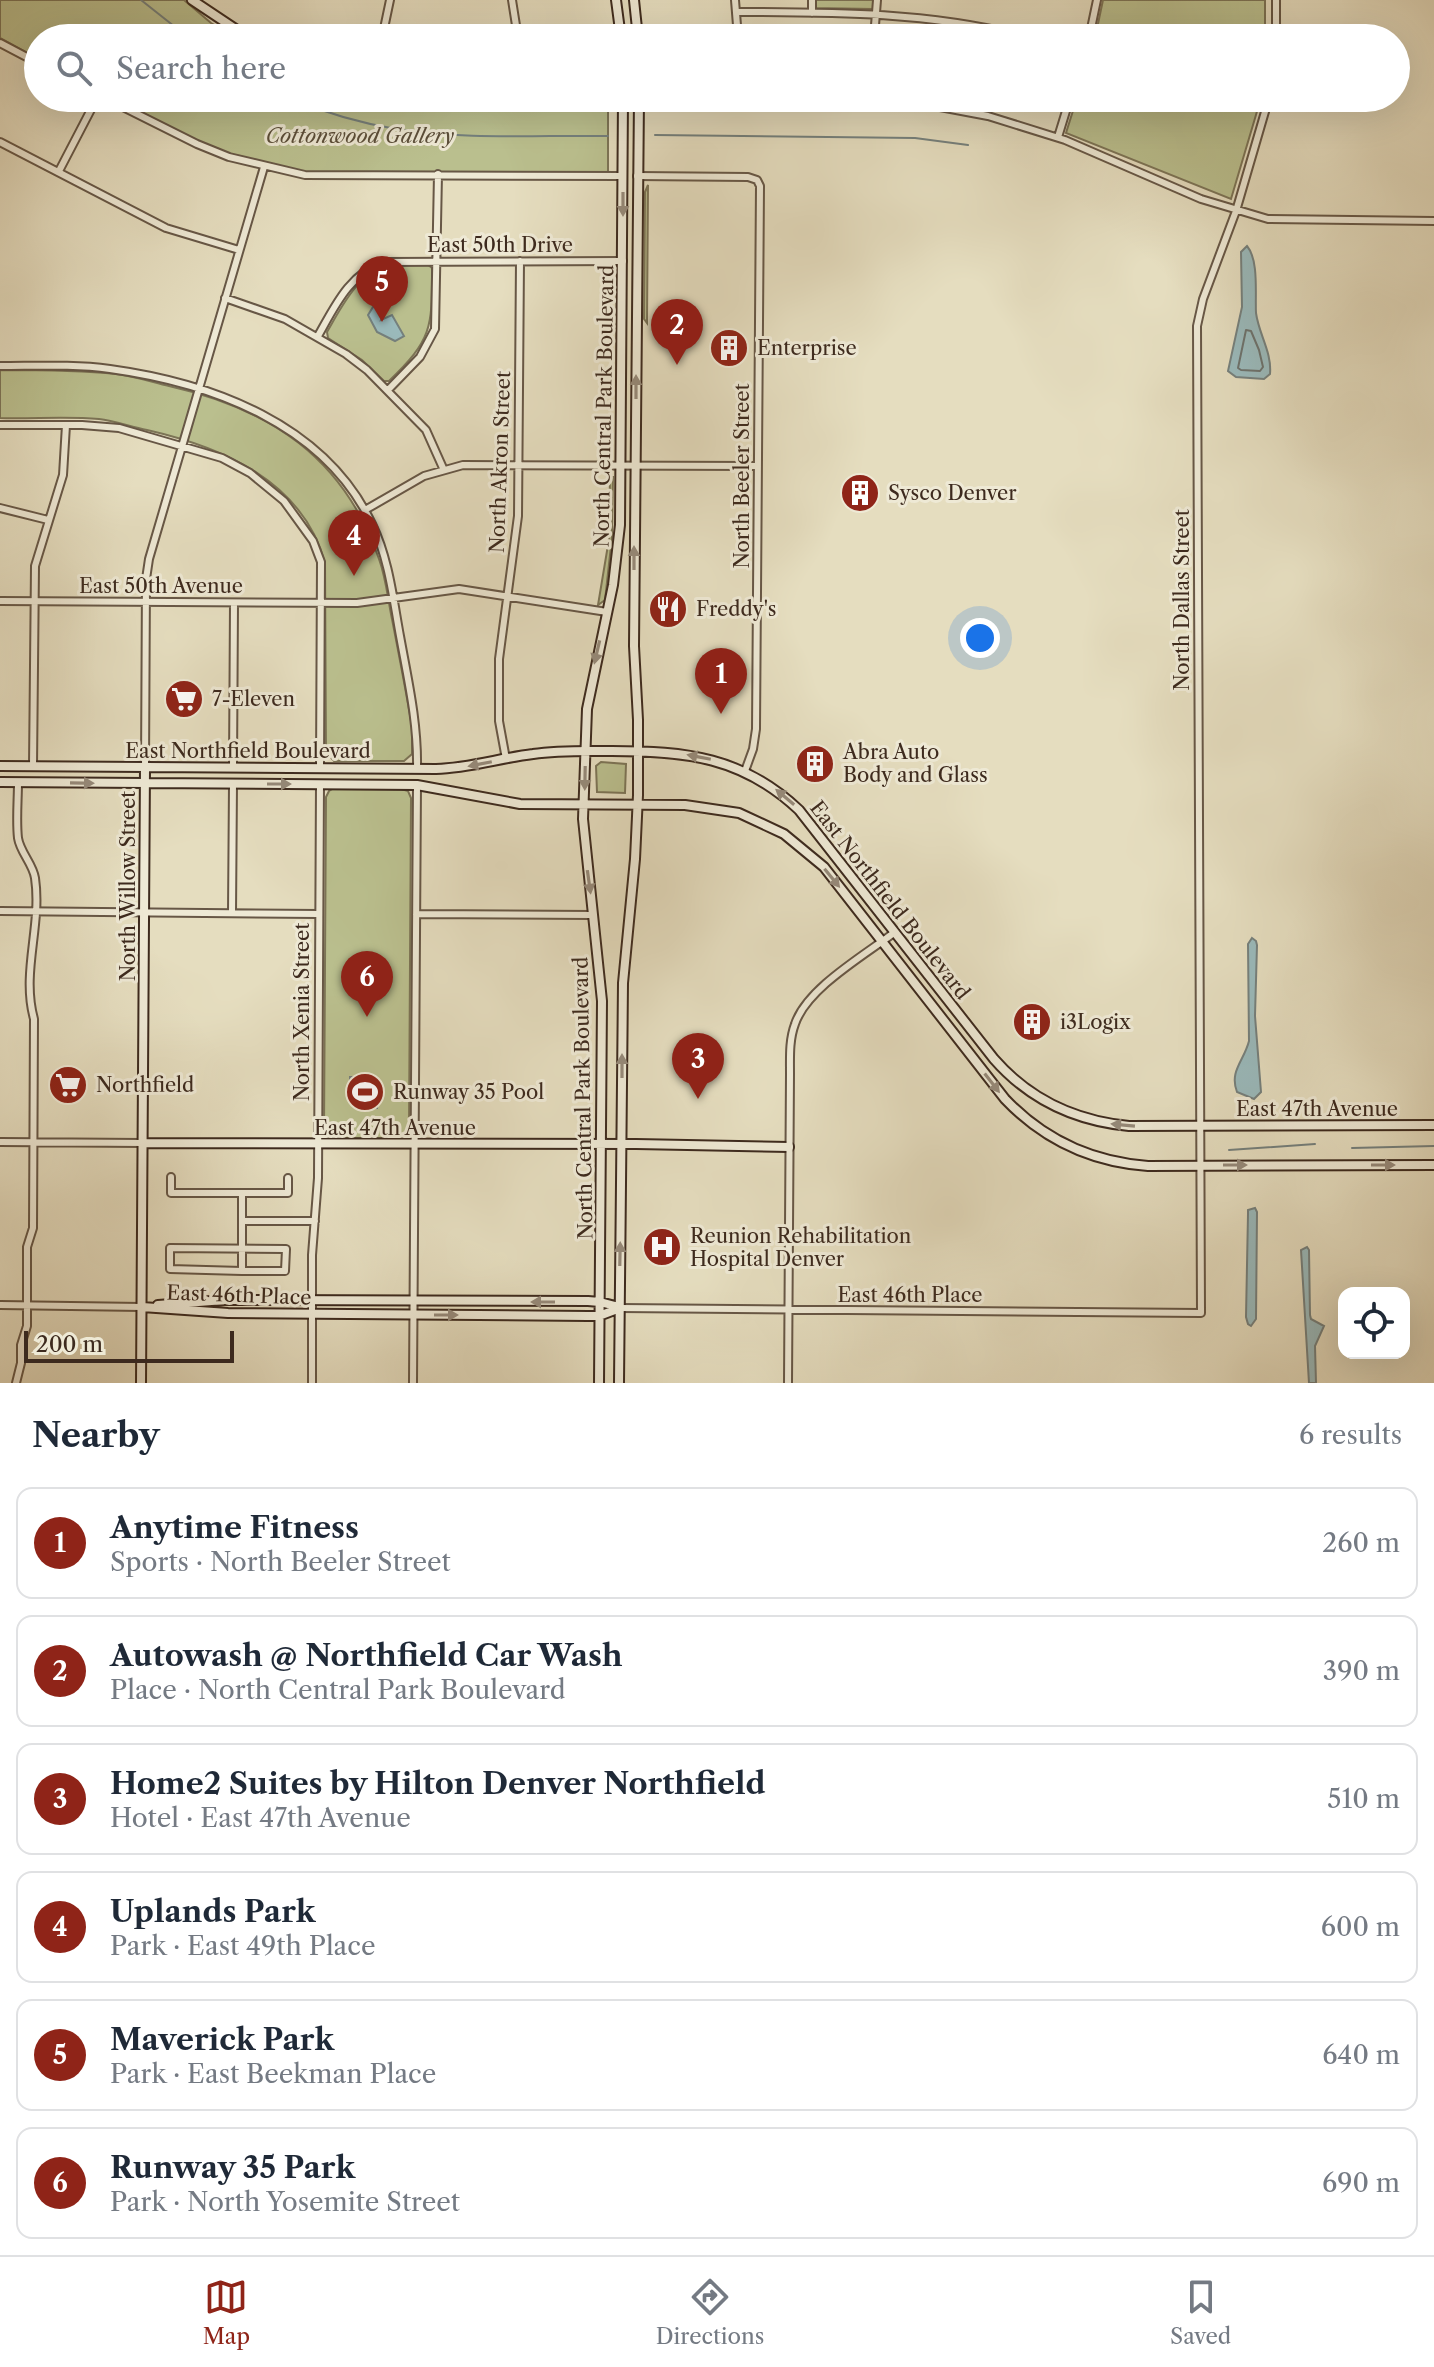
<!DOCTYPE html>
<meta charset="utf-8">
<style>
:root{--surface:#fff;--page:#f6f6f7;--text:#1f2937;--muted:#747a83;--line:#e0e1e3;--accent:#8f2418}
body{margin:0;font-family:"Libre Caslon Text",serif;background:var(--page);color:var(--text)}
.controls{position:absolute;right:24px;bottom:24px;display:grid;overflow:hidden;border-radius:16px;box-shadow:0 8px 32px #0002}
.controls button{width:72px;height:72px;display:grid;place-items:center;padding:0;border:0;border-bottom:2px solid var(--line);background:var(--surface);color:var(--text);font:40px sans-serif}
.scale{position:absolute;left:24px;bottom:20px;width:210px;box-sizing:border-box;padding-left:8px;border:4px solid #3d2a1e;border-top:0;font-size:22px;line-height:28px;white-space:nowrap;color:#3d2a1e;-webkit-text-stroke:6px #eee9d5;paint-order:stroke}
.you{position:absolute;left:980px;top:638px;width:28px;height:28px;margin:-20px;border:6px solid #fff;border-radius:50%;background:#1a73e8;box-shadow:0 0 0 12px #1a73e833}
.badge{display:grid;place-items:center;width:52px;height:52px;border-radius:50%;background:var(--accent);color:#fff;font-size:26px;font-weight:700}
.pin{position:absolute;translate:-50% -66px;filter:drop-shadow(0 2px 4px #0008)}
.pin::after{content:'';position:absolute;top:42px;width:28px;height:24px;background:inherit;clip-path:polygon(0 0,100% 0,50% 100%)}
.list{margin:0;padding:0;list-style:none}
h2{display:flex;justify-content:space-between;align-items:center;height:104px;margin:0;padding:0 32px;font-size:34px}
h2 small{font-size:26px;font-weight:400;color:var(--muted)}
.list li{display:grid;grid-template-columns:52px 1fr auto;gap:24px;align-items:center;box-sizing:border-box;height:112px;margin:0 16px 16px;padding:0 16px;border:2px solid var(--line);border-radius:16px}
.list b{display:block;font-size:30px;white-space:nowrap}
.list p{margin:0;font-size:26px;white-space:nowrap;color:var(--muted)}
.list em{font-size:26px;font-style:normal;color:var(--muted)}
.icon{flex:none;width:44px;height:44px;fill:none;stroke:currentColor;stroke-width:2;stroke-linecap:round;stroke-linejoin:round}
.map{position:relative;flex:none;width:1434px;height:1383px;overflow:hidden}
.search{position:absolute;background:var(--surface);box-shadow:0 8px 32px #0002;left:24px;right:24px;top:24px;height:88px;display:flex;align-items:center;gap:20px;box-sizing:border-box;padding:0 28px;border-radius:44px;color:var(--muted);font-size:30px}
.sheet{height:872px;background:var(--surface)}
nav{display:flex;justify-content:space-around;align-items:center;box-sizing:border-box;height:112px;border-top:2px solid var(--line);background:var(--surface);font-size:22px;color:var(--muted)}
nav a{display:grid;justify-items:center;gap:4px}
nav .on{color:var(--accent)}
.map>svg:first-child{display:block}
</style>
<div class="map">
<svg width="1434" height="1383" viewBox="0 0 1434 1383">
<rect width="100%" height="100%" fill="#e5ddbf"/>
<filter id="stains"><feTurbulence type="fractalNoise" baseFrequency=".0025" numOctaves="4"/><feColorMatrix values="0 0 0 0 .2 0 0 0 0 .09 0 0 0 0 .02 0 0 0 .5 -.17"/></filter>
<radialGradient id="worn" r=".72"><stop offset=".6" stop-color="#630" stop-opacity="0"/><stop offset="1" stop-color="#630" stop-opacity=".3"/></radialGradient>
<path fill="#babf8e" stroke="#7c7456" stroke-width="2" d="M0,0H184L211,23L237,38H38V59L0,38Z
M813,0H874L873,9L813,8Z
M1103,0H1265V38H1095Z
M113,98H411L454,101L608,103V173H304L234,156L205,145Z
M1077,98H1261L1231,199L1066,133Z
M648,185L647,323L644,319L645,192Z
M399,264H427L432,268C432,327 433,339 389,381H384L362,360L328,338L327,332C345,301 359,269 399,264Z
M0,370C39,370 77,370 116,374C134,376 152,382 169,386C271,409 344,458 379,559C386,578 388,600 392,619C399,655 406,691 412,727V754L404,761H334L326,752L325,563C303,481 222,447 147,430C131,427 115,421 99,419C67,416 32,419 0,418Z
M610,477H613L612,537L605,600L598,605L609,539Z
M601,762L626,764L625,793L597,792L596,766Z
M334,788L401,789L408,791L411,798L409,1133L402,1138H331L324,1131L326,797L329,791Z"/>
<path fill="#9ababc" stroke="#75807d" stroke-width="2" d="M1247,246C1259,260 1255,294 1256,313C1259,335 1272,352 1270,374L1264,379L1236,377L1228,371L1242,307L1241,252Z
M378,306L385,308L381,320L392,315L404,336L395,341L377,332L368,315L373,307Z
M1252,938L1256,941L1257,945L1255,1016L1261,1092L1254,1099L1237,1092C1229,1071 1244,1061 1249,1041L1248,944Z
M350,1077H369V1091H377V1108H369L368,1103H350Z
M1255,1208L1257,1212L1256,1319L1251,1326L1248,1324L1246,1317L1248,1214V1210Z
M1307,1247L1309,1250L1310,1315L1311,1319L1324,1326L1315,1346L1316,1383H1309L1301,1250Z"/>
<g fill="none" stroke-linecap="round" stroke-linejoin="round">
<path stroke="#6c726d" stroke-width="2" d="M1246,330L1251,331L1259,350L1263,367L1260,371L1241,370L1238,368Z"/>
<path stroke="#75807d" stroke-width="2" d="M141,0L189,38
M289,98C323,112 360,123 396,129C465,140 538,135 608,136
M655,135L915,138L968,145
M1352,1148L1434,1146
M1229,1150L1315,1144"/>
<g stroke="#675746" stroke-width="10">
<path id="street" d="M512,0L518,38
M735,0L738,38
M812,0V13
M1276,0V38
M736,12C835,12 933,12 1030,38
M382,38L390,0
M874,38L877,0
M1089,38L1097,0
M0,43L38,63
M105,98L197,144L229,157L305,175L623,176
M762,98L886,100L940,107L988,116L1065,140L1201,199L1268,219L1434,221
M1058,137L1070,98
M0,142L166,228L239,250
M59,171L97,98
M637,176L748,177L757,180L760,186L756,729L753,749L745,771
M225,298L285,319L346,354L367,370L426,430L443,468
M318,336C335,306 349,274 384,262L623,261
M0,366C36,366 74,364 110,369C212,383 325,424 372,524C389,559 393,598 400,636C408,680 418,723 417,769
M388,390L420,357L435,329L438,174
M0,425H82L119,428L222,458L250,473L284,501L313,541L321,562L320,768
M0,508L48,520
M365,510L424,476L463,465L758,466
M0,601L357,603L459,589L607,612
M506,759L499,721V659L518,516L520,261
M33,766L35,566L63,475L66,425
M145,767L146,579L149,559L264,167
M233,767L234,603
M0,911L319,914
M232,913L233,784
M416,914L593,915
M0,1142L143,1143
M171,1177V1193H242
M242,1221V1193H288V1178
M242,1271L170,1269V1248L286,1249L285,1271H242V1221H315
M0,1305L142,1307
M620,1308L1201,1313L1197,326L1203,299L1236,211L1269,98
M16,1383L21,1363V1345L27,1326V1247L33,1228L34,1019C21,972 42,926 35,878C33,864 20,852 18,838C16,820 18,800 18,782
M312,1383V1255L318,1178L320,784
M413,1383L417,785
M788,1383L790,1074C790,1057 789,1040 795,1024C807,988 865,955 895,932"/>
</g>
<g stroke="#3d2a1e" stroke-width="12">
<path id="secondary" d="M192,0L249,38
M616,0L621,38
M634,0L638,38
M0,766L436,769C469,768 500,758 533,754C559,750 586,751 612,751C686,751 743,757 799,810L994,1059C1029,1099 1076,1121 1129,1126L1434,1125
M0,782L417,785L520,804L685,805L739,813L784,834L824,867L1005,1099C1044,1140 1092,1162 1148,1166L1434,1165
M143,1143L636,1144L789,1147
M158,1305L225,1300L588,1301L600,1302L619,1307
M142,1307L228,1313L588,1316H599L620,1308
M141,1383L145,767
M599,1383L602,1001L583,819L587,709L613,585L620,525L623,98
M619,1383L623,983L635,859L638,795V720L634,646L639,98"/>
</g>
<use href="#street" stroke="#eee9d5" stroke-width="6"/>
<use href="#secondary" stroke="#eee9d5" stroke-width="8"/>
</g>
<defs><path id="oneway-solid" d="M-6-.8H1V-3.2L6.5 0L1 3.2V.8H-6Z" transform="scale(2)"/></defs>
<g fill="#968a7a">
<use href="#oneway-solid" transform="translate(623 204) rotate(90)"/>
<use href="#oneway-solid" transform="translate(636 387) rotate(-90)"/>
<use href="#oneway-solid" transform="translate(634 558) rotate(-90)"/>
<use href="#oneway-solid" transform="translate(597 652) rotate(103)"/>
<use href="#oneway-solid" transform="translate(699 757) rotate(-169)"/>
<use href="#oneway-solid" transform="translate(480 764) rotate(169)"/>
<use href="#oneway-solid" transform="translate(585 778) rotate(91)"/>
<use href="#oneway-solid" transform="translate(82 783) rotate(1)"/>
<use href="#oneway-solid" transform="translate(279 784)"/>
<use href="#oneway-solid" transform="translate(785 797) rotate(-140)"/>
<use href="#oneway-solid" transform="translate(832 878) rotate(51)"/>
<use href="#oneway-solid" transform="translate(589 882) rotate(82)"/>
<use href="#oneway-solid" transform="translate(622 1066) rotate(-90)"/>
<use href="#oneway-solid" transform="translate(992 1083) rotate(52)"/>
<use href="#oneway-solid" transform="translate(1123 1125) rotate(-175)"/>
<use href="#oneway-solid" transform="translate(1235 1165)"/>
<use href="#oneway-solid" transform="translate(1383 1165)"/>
<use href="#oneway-solid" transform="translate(620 1254) rotate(-89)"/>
<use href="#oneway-solid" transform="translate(543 1302) rotate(180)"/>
<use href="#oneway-solid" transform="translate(446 1315)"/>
</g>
<defs>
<g id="building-disc" transform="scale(2)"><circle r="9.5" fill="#8f2418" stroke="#eee9d5"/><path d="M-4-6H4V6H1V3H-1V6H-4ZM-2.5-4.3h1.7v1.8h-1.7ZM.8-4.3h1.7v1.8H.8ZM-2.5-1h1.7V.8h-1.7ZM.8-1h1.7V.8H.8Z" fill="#fff"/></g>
<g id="restaurant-disc" transform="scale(2)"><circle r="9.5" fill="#8f2418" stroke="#eee9d5"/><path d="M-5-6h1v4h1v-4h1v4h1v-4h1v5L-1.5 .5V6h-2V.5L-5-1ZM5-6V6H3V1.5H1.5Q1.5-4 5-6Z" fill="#fff"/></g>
<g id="supermarket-disc" transform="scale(2)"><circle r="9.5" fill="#8f2418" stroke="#eee9d5"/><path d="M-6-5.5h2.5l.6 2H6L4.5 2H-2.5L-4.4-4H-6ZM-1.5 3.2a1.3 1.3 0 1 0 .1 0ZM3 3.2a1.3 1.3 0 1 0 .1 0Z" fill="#fff"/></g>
<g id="stadium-disc" transform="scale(2)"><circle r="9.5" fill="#8f2418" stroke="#eee9d5"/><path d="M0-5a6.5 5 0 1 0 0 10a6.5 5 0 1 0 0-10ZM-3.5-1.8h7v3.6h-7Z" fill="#fff"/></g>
<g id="hospital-disc" transform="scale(2)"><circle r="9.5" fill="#8f2418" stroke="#eee9d5"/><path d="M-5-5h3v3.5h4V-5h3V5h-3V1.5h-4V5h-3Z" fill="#fff"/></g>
</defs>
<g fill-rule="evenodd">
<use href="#building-disc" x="729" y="348"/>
<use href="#building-disc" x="860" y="493"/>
<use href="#restaurant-disc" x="668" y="609"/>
<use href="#supermarket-disc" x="184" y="699"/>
<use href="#building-disc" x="815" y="764"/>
<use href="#building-disc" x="1032" y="1022"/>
<use href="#supermarket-disc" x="68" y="1085"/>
<use href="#stadium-disc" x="365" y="1092"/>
<use href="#hospital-disc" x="662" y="1247"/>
</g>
<g text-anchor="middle" stroke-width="6" stroke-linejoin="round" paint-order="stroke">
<g font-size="20" font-style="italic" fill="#5c4f3a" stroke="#eee9d5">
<text x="360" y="143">Cottonwood Gallery</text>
</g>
<g font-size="20" fill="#3d2a1e" stroke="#eee9d5">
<text x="500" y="252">East 50th Drive</text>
<text transform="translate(604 406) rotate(-89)" y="7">North Central Park Boulevard</text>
<text transform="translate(500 462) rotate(-88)" y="7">North Akron Street</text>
<text transform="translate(742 476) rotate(-90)" y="7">North Beeler Street</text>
<text x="161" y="593">East 50th Avenue</text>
<text transform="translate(1182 600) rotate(-90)" y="7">North Dallas Street</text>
<text x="248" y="758">East Northfield Boulevard</text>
<text transform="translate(128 886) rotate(-90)" y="7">North Willow Street</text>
<text transform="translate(890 900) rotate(52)" y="7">East Northfield Boulevard</text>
<text transform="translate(302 1012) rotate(-90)" y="7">North Xenia Street</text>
<text transform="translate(583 1098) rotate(-91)" y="7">North Central Park Boulevard</text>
<text x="1317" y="1116">East 47th Avenue</text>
<text x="395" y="1135">East 47th Avenue</text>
<text transform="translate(239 1295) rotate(2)" y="7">East 46th Place</text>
<text x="910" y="1302">East 46th Place</text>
</g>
<g font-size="20" fill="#3d2a1e" stroke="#eee9d5" text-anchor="start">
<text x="757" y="355">Enterprise</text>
<text x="888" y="500">Sysco Denver</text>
<text x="696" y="616">Freddy's</text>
<text x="212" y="706">7-Eleven</text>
<text x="843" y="759">Abra Auto<tspan x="843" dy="23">Body and Glass</tspan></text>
<text x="1060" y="1029">i3Logix</text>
<text x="96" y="1092">Northfield</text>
<text x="393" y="1099">Runway 35 Pool</text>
<text x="690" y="1243">Reunion Rehabilitation<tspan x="690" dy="23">Hospital Denver</tspan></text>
</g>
</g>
<rect width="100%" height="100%" filter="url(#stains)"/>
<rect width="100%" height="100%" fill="url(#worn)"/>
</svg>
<div class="controls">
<button><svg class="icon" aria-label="locate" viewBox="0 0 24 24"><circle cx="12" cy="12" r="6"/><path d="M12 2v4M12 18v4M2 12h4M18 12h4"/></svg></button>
</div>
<div class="scale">200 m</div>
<div class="you"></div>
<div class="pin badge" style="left:721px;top:714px">1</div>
<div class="pin badge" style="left:677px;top:365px">2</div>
<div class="pin badge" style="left:698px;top:1099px">3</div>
<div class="pin badge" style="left:354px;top:576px">4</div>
<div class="pin badge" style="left:382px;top:322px">5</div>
<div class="pin badge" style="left:367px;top:1017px">6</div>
<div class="search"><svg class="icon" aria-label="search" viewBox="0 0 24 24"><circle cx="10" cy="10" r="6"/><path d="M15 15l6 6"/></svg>Search here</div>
</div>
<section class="sheet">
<h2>Nearby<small>6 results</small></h2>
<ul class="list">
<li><span class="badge">1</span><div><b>Anytime Fitness</b><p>Sports · North Beeler Street</p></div><em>260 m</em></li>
<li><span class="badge">2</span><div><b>Autowash @ Northfield Car Wash</b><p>Place · North Central Park Boulevard</p></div><em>390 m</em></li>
<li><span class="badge">3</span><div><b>Home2 Suites by Hilton Denver Northfield</b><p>Hotel · East 47th Avenue</p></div><em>510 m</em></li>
<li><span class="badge">4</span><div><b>Uplands Park</b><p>Park · East 49th Place</p></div><em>600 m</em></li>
<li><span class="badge">5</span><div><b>Maverick Park</b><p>Park · East Beekman Place</p></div><em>640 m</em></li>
<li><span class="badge">6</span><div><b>Runway 35 Park</b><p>Park · North Yosemite Street</p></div><em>690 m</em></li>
</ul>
</section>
<nav>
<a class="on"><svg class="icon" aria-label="map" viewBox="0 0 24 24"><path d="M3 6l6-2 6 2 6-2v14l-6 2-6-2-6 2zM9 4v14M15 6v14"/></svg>Map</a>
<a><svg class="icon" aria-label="directions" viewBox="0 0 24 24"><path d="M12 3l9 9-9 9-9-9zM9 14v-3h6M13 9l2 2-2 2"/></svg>Directions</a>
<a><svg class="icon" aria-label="saved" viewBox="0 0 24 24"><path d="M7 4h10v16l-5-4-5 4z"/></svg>Saved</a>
</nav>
